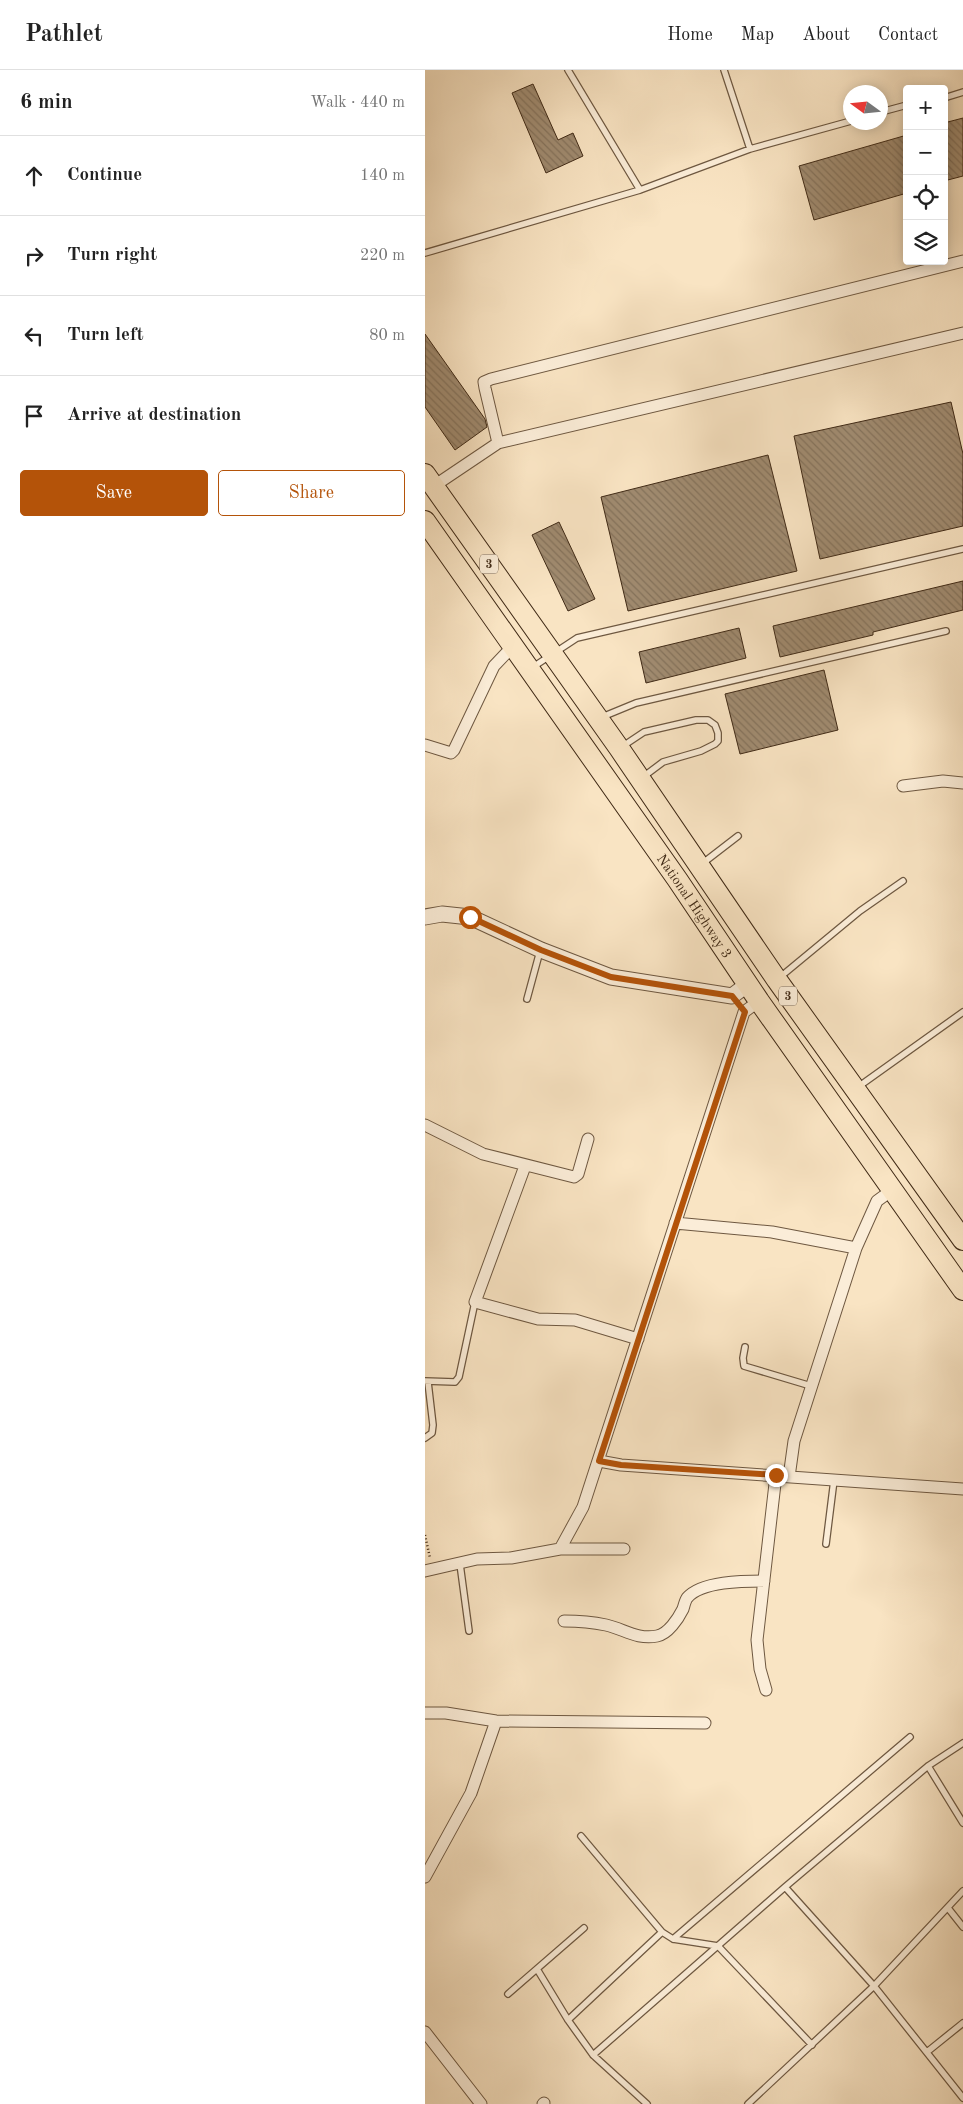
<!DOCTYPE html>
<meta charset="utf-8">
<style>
:root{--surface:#fff;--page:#f2f2f2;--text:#222;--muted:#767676;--line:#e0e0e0;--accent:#b45309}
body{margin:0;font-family:"Old Standard TT",serif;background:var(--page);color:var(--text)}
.controls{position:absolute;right:15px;top:15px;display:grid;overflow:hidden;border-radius:5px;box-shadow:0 2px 12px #0003}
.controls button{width:45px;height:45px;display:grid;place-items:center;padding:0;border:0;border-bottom:1px solid var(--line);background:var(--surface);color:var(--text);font:25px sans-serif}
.compass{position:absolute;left:418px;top:15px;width:45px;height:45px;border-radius:50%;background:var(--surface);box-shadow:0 2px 12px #0003;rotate:285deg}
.stop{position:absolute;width:15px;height:15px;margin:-11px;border:4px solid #b45309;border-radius:50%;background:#fff}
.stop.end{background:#b45309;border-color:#fff;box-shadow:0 1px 5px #0008}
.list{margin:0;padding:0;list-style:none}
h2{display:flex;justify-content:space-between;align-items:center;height:65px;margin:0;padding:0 20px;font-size:21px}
h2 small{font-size:16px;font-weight:400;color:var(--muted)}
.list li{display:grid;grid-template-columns:32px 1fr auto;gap:15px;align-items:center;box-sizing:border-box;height:80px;padding:0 20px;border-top:1px solid var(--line)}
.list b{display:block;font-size:19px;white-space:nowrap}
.list em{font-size:16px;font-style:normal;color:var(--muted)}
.actions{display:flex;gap:10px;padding:15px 20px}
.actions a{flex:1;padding:11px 0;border:1px solid var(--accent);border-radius:5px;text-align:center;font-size:18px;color:var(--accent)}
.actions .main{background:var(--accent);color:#fff}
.icon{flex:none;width:28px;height:28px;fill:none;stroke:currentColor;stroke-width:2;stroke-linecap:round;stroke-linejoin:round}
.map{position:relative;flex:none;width:538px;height:2034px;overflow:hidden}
header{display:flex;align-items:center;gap:30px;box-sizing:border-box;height:70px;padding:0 25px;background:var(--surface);border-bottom:1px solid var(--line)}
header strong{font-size:24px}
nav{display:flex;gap:28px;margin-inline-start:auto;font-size:18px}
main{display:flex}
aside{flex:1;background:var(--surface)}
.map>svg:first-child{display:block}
</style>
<header>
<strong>Pathlet</strong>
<nav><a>Home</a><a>Map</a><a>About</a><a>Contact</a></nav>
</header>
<main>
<aside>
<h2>6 min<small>Walk · 440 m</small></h2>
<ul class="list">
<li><svg class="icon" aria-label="ahead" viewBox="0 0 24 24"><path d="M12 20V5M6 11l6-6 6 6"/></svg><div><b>Continue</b></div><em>140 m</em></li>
<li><svg class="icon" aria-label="right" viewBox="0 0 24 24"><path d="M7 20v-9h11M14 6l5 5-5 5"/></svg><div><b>Turn right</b></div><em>220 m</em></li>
<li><svg class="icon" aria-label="left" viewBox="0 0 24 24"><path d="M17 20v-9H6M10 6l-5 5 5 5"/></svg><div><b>Turn left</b></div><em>80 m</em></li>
<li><svg class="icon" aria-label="arrive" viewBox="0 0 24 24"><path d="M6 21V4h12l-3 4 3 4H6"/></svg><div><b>Arrive at destination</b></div></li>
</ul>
<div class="actions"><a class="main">Save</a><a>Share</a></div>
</aside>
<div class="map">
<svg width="538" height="2034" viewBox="0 0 538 2034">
<defs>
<pattern id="building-back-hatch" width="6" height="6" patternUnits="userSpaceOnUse" patternTransform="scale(1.25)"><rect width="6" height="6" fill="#a08b70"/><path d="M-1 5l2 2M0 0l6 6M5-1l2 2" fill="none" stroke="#84725b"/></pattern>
</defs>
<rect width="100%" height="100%" fill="#f9e4c3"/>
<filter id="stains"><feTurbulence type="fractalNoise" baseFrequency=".004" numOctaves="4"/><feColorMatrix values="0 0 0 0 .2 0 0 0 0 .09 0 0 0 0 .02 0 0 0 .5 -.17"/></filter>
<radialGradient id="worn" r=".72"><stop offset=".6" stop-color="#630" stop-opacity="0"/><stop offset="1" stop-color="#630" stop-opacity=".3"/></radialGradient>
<path fill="url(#building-back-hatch)" stroke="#402a16" d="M108,14L133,70L148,63L158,86L121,103L87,23Z
M538,48V106L519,111V53Z
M482,65V123L389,150L374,96Z
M0,264L60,349L62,357L30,380L0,337Z
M526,332L538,384V456L395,489L369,366Z
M343,385L372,501L203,541L176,427Z
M134,452L170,529L143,541L107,465Z
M538,511V540L448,562V565L355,587L348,556Z
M314,558L321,588L221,613L214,582Z
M399,600L413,660L315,684L300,624Z"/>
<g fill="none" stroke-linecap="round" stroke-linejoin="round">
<g stroke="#6e5841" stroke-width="8">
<path id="service" d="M143,0L215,120
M299,0L325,79
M519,28L538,22
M456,42L482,35
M0,183L215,120L325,79L426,51
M108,597L152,568L538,479
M177,647L211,633L521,561
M198,676L219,662L271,650H283L290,655L293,663V671L290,674L276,681L238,692L218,707
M278,793L313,766
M354,908L435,841L478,811
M102,929L115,881
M433,1017L538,942
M320,1277L318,1288L319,1296L386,1316
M0,1311L30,1312L34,1307L50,1232
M0,1368L7,1363L8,1355L3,1312
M401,1474L409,1410
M35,1494L44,1561
M503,1696L538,1753
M156,1766L237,1862L248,1869L293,1876L387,1975
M360,1817L449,1916L538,2028
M523,1838L538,1857
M248,1869L485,1667
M112,1899L143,1950L168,1985L222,2034
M83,1924L159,1858
M143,1950L237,1862
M502,1982L538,1953
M168,1985L360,1817L503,1696L538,1673
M323,2034L449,1916L538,1821"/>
</g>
<g stroke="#6e5841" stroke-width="13">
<path id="minor" d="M73,373L60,318L59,312L66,309L538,191
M9,416L73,373L538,263
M0,675L26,683L29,680L69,596L88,576
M478,716L518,711L538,713
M0,1055L58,1084L149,1107L153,1104L163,1069
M100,1096L50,1232L113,1249L150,1250L213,1269
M250,1153L347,1162L431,1178
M174,1391L196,1395L538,1419
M364,1407L369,1371L431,1178L452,1131L467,1120
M135,1479L158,1437L319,942L334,931
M0,1501L52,1489L86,1488L135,1479H199
M139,1551C153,1551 167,1552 181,1555C199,1559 212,1570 232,1566C243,1564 253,1549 258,1539C259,1536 260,1531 262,1528C276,1511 319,1511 339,1511
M341,1620L335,1599L332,1570L351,1405
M0,1643H21L71,1651L280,1653
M0,1807L46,1723L71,1651
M0,1962L56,2034
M118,2034L119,2033"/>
</g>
<g stroke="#6e5841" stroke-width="17">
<path id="tertiary" d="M0,847L17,844L45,847L116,880L186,907L307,926L323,914"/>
</g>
<g stroke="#402a16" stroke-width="22">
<g id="trunk">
<path d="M0,404L194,678L352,910L538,1170"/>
<path id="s1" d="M0,451L252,809L334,931L538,1220"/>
</g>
</g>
<path stroke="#402a16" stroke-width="2.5" stroke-dasharray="1 2.5" stroke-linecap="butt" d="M0,1465L5,1488"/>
<use href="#service" stroke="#fbedd8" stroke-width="5.5"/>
<use href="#minor" stroke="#fbedd8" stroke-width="11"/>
<use href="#tertiary" stroke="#fbedd8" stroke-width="15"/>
<use href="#trunk" stroke="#f9e4c3" stroke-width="20"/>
</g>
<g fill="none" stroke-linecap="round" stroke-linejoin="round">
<path stroke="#b45309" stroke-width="6" d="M45,847L116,880L186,907L307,926L320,942L174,1391L196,1395L351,1405"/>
</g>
<g text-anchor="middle" stroke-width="5" stroke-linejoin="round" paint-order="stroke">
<g fill="#fbedd8" stroke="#786450" stroke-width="1">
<rect x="55" y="484.5" width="18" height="19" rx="4"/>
<rect x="354" y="916.5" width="18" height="19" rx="4"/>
</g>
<g font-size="12" font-weight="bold" fill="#402a16">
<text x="64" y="498">3</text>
<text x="363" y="930">3</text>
</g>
<g font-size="14" fill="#402a16" stroke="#fbedd8">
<text dy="5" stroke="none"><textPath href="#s1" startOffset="470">National Highway 3</textPath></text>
</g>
</g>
<rect width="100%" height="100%" filter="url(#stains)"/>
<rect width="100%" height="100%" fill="url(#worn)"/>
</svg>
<div class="controls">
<button>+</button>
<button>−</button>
<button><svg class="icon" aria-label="locate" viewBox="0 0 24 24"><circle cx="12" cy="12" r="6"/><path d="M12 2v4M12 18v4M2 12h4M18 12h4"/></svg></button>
<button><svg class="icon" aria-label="layers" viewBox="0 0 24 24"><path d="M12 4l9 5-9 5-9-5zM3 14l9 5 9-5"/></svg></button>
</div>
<svg class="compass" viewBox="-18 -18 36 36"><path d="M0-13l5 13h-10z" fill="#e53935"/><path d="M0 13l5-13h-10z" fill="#767676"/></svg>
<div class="stop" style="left:45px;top:847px"></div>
<div class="stop end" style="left:351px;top:1405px"></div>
</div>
</main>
